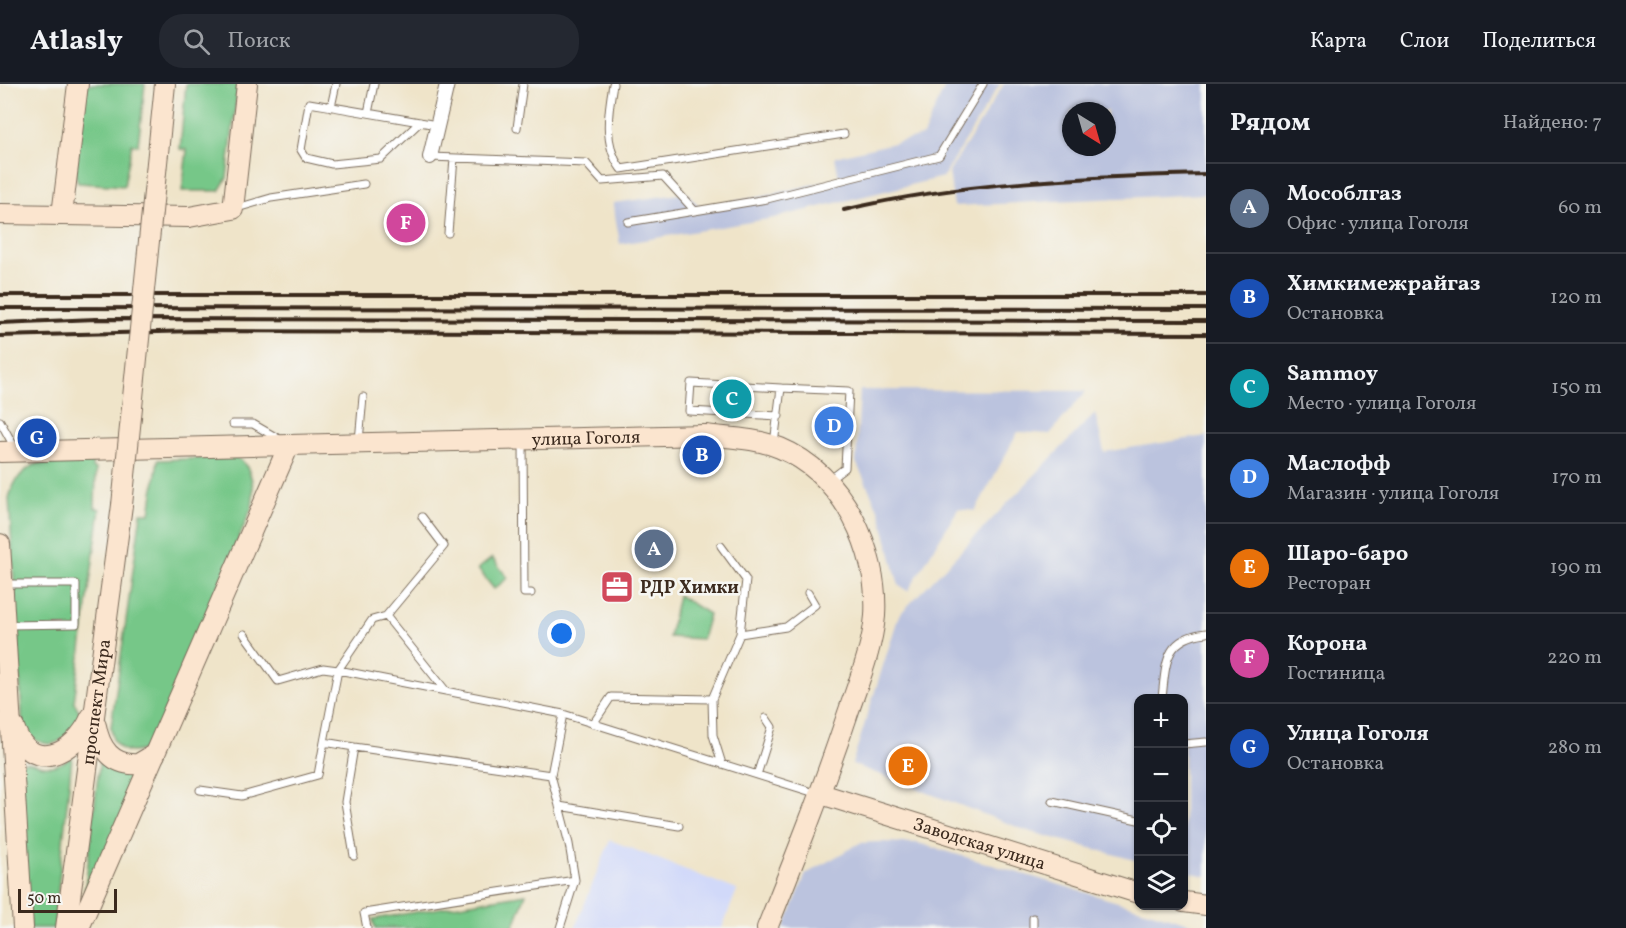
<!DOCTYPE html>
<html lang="ru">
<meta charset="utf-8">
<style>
:root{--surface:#171b24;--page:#242831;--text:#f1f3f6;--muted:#9ea1a6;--line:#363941;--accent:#d1495b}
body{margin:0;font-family:Vollkorn,serif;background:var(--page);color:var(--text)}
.controls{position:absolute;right:18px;bottom:18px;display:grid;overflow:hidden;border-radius:12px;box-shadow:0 2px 4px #0004}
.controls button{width:54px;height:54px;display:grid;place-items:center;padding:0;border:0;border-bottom:2px solid var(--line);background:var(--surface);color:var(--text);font:30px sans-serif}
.compass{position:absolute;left:1062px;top:18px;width:54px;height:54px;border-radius:50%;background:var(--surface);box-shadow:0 2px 4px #0004;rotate:143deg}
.scale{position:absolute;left:18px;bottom:15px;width:99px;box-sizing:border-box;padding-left:6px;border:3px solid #3b2a1e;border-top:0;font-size:16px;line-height:21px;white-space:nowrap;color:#3b2a1e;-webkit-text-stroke:4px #f6f6f2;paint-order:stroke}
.you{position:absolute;left:562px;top:550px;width:21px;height:21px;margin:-15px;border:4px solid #fff;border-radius:50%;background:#1a73e8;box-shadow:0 0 0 9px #1a73e833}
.badge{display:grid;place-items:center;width:39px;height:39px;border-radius:50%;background:var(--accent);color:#fff;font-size:20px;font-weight:700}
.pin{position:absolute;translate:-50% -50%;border:3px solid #fff;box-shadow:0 2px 6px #0006}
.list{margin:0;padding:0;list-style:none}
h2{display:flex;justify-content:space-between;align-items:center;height:78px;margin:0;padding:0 24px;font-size:26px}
h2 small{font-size:20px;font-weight:400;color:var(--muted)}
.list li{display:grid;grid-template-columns:39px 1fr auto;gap:18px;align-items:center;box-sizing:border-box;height:90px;padding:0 24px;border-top:2px solid var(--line)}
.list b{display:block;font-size:22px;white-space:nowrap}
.list p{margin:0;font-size:20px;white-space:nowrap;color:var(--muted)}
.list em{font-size:20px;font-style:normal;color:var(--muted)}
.icon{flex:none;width:33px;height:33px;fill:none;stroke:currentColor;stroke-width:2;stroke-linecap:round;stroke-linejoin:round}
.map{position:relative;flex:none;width:1206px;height:844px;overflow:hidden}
header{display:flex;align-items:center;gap:36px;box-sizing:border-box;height:84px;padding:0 30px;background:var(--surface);border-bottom:2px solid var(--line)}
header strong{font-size:28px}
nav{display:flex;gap:33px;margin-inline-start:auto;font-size:21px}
.search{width:420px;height:54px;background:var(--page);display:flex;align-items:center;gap:15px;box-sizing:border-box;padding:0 21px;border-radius:24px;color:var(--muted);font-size:22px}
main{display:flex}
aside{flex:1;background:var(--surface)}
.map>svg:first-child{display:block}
</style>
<header>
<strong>Atlasly</strong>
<div class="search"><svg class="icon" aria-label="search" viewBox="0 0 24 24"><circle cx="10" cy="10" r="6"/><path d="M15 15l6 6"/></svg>Поиск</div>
<nav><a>Карта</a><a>Слои</a><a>Поделиться</a></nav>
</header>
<main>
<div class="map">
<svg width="1206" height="844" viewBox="0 0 1206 844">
<rect width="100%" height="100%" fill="#f6f6f2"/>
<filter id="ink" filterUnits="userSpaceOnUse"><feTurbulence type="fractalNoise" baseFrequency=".0167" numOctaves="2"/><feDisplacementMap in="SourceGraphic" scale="12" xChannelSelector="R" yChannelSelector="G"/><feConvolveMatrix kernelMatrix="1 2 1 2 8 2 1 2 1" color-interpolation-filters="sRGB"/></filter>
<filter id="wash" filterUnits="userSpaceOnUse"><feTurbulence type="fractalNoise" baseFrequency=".008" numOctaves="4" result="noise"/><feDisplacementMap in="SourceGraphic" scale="24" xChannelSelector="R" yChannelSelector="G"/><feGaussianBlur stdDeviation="1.35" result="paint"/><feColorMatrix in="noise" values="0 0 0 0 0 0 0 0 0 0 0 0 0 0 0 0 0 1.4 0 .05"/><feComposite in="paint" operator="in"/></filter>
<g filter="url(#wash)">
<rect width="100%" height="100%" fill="#efe4c9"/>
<path fill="#d1d9f9" d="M610,756L737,806L722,844H575Z"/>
<path fill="#bbc3de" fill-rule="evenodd" d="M946,0H1000L943,93L774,134L620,160L613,119L687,109L700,123L765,112L839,94L835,73L923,52Z
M1004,0H1206V110L954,122L949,88ZM1071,27H1107V63H1071Z
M860,306L1086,307L1050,350L1018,348L975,427L958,425L908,507L899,502L880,429L856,378Z
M1095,329L1104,368L1206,352V792L1184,787V614H1138V777L1028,747L852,680L899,531Z
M878,758L918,759L1206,844H784L806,790L860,759Z"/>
<path fill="#76c788" stroke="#587853" stroke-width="1.5" d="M85,0H145L138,61L132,60L124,102L78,99L75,90Z
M186,0H238L227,94L219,107H182L187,66L180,65Z
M235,373C253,380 255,406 252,423L151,662C136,670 124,672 113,656L111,643L141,429H150L158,376Z
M93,374L92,384L96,385L95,424L100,425L74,618L81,630C65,658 52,672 23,647L9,414C20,371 57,375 93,374Z
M492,474L508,494L494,505L478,485Z
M678,511L709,530L702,555L669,553Z
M72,673L54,844H30L19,680C35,672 42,694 72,673Z
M100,673L149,680L84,814Z
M526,810L513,844H375L373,835Z"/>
</g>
<g filter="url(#ink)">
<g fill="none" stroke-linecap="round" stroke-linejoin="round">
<g stroke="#7a6b5a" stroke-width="9">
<path id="lane" d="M613,0C608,28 603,61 621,85L844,50
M331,23L336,0
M368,29L374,0
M420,38L381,75L332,80L306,74L301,66L309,19C352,26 395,34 437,41
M517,44L523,0
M430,73L586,79L602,97L663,92L695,127
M237,124L271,114L364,100
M628,138L767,115L939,72L983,0
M448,149L454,74
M779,332L689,327L691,299L781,304
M0,337L16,366
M233,340H253L279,355
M359,357L363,313
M523,357L524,509H531
M774,360L781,304L849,307L845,384L828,397
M422,433L444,462L386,532L372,536L338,586L563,630L818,710
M721,462L746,496L740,550
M5,500H76V540L7,541
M386,532L446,607
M244,550L278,597L323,584L338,586L324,658L354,663L345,718L354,772
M1162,614C1166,580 1164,554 1206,549
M593,640L611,613L712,615
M1184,660L1206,658
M354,663L551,691
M722,680L713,651L712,615L740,550L786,543L815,521L808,509
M757,691L772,643L766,634
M200,706L242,712L318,691L324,658
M1052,717L1138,736
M559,722L679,742
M1033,834V844
M367,844L364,829L575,796
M560,844L575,796L569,760L551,691L563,630"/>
</g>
<g stroke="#7a6b5a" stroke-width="16">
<path id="street" d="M430,73L447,0"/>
</g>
<g stroke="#7a6b5a" stroke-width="22">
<g id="secondary">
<path d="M158,69L165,0"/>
<path d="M0,130L189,133L233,125L247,0"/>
<path d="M62,131L78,0"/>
<path id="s1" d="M0,368L704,351C729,354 756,354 780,364C843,390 879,466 875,532C872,566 858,599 847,632C823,704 795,774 767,844"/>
<path d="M0,460L23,844"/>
<path d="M96,642C100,664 113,682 138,680L155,670"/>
<path d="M14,643C31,692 75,670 91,633"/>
<path id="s2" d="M821,710L1138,809"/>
<path d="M1184,818L1206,821"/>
<path id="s3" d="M66,844L122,421"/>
<path d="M79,844L289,361"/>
</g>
</g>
<use href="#lane" stroke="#fff" stroke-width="7"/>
<use href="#street" stroke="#fff" stroke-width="14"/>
<use href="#secondary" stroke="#fbe5cf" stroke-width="20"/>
<path stroke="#3b2a1e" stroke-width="4" d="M844,126C959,98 1088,93 1206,90
M0,211H1206
M0,224L1206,225
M0,239L96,235L1206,237
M0,252L197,247L1206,250"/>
<g stroke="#7a6b5a" stroke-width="22" stroke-linecap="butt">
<path id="secondary-bridge" d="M122,421L158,69"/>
</g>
<use href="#secondary-bridge" stroke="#fbe5cf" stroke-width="20"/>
</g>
</g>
<defs>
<g id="office-square" transform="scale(1.725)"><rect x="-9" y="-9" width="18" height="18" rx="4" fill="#d1495b" stroke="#f6f6f2"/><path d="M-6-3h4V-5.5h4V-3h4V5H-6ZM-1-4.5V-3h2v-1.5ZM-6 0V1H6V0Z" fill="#fff"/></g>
</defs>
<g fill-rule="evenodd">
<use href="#office-square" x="617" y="503"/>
</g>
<g text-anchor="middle" stroke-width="5" stroke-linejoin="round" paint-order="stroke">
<g font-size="18" fill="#3b2a1e" stroke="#f6f6f2">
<text dy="6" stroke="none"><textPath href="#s1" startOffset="586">улица Гоголя</textPath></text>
<text dy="6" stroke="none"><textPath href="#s3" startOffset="228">проспект Мира</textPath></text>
<text dy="6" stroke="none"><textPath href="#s2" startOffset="166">Заводская улица</textPath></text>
</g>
<g font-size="18" font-weight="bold" fill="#3b2a1e" stroke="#f6f6f2" text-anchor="start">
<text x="640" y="509">РДР Химки</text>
</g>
</g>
</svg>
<div class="controls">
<button>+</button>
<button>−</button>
<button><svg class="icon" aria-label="locate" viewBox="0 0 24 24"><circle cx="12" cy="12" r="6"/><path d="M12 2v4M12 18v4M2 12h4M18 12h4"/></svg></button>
<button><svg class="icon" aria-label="layers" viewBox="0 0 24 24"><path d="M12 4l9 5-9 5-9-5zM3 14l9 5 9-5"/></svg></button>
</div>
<svg class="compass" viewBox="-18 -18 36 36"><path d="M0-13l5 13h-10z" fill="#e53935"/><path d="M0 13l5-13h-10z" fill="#9ea1a6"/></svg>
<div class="scale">50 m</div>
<div class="you"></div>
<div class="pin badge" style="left:654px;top:465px;background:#5c6f8a">A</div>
<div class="pin badge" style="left:702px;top:371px;background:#1a4fb4">B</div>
<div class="pin badge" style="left:732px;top:315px;background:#0f9aa8">C</div>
<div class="pin badge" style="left:834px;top:342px;background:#3f7fe0">D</div>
<div class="pin badge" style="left:908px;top:682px;background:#e8710a">E</div>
<div class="pin badge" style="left:406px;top:139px;background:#d1479c">F</div>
<div class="pin badge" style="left:37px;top:354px;background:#1a4fb4">G</div>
</div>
<aside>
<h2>Рядом<small>Найдено: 7</small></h2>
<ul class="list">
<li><span class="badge" style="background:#5c6f8a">A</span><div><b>Мособлгаз</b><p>Офис · улица Гоголя</p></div><em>60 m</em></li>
<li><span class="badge" style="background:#1a4fb4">B</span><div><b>Химкимежрайгаз</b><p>Остановка</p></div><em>120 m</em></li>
<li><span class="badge" style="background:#0f9aa8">C</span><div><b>Sammoy</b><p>Место · улица Гоголя</p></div><em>150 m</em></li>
<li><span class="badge" style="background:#3f7fe0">D</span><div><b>Маслофф</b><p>Магазин · улица Гоголя</p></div><em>170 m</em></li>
<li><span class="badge" style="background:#e8710a">E</span><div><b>Шаро-баро</b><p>Ресторан</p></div><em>190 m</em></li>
<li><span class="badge" style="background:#d1479c">F</span><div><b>Корона</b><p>Гостиница</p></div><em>220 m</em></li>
<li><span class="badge" style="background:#1a4fb4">G</span><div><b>Улица Гоголя</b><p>Остановка</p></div><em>280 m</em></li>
</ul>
</aside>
</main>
